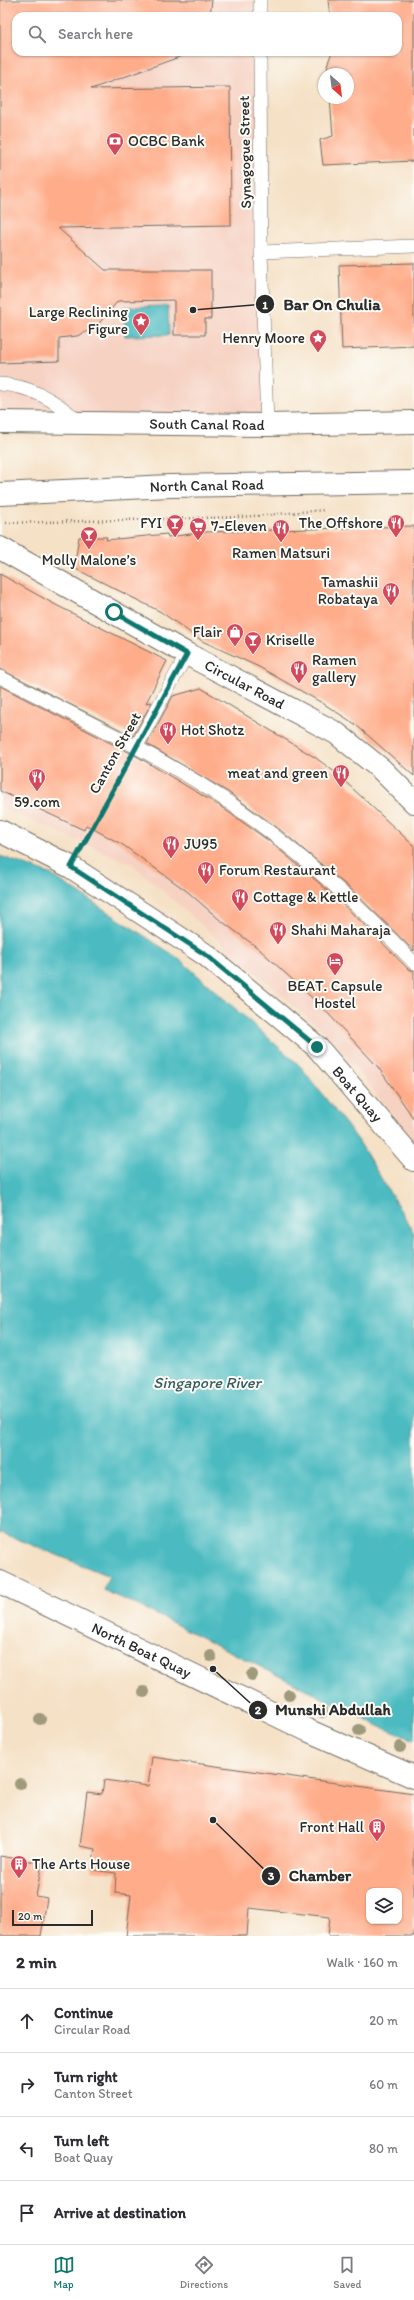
<!DOCTYPE html>
<meta charset="utf-8">
<style>
:root{--surface:#fff;--page:#f7f7f7;--text:#2b2b33;--muted:#7c7c81;--line:#e1e1e2;--accent:#0f766e}
body{margin:0;font-family:Itim,sans-serif;background:var(--page);color:var(--text)}
.controls{position:absolute;right:12px;bottom:12px;display:grid;overflow:hidden;border-radius:8px;box-shadow:0 1px 3px #0004}
.controls button{width:36px;height:36px;display:grid;place-items:center;padding:0;border:0;border-bottom:1px solid var(--line);background:var(--surface);color:var(--text);font:20px sans-serif}
.compass{position:absolute;left:318px;top:68px;width:36px;height:36px;border-radius:50%;background:var(--surface);box-shadow:0 1px 3px #0004;rotate:152deg}
.scale{position:absolute;left:12px;bottom:10px;width:81px;box-sizing:border-box;padding-left:4px;border:2px solid #2b2b2b;border-top:0;font-size:11px;line-height:14px;white-space:nowrap;color:#2b2b2b;-webkit-text-stroke:3px #fdfcf7;paint-order:stroke}
.stop{position:absolute;width:12px;height:12px;margin:-9px;border:3px solid #0f766e;border-radius:50%;background:#fff}
.stop.end{background:#0f766e;border-color:#fff;box-shadow:0 1px 4px #0008}
.list{margin:0;padding:0;list-style:none}
h2{display:flex;justify-content:space-between;align-items:center;height:52px;margin:0;padding:0 16px;font-size:17px}
h2 small{font-size:13px;font-weight:400;color:var(--muted)}
.list li{display:grid;grid-template-columns:26px 1fr auto;gap:12px;align-items:center;box-sizing:border-box;height:64px;padding:0 16px;border-top:1px solid var(--line)}
.list b{display:block;font-size:15px;white-space:nowrap}
.list p{margin:0;font-size:13px;white-space:nowrap;color:var(--muted)}
.list em{font-size:13px;font-style:normal;color:var(--muted)}
.icon{flex:none;width:22px;height:22px;fill:none;stroke:currentColor;stroke-width:2;stroke-linecap:round;stroke-linejoin:round}
.map{position:relative;flex:none;width:414px;height:1936px;overflow:hidden}
.search{position:absolute;background:var(--surface);box-shadow:0 1px 3px #0004;left:12px;right:12px;top:12px;height:44px;display:flex;align-items:center;gap:10px;box-sizing:border-box;padding:0 14px;border-radius:12px;color:var(--muted);font-size:15px}
.sheet{height:308px;background:var(--surface)}
nav{display:flex;justify-content:space-around;align-items:center;box-sizing:border-box;height:56px;border-top:1px solid var(--line);background:var(--surface);font-size:11px;color:var(--muted)}
nav a{display:grid;justify-items:center;gap:2px}
nav .on{color:var(--accent)}
.map>svg:first-child{display:block}
</style>
<div class="map">
<svg width="414" height="1936" viewBox="0 0 414 1936">
<rect width="100%" height="100%" fill="#fdfcf7"/>
<filter id="ink" filterUnits="userSpaceOnUse"><feTurbulence type="fractalNoise" baseFrequency=".025" numOctaves="2"/><feDisplacementMap in="SourceGraphic" scale="8" xChannelSelector="R" yChannelSelector="G"/><feConvolveMatrix kernelMatrix="1 2 1 2 8 2 1 2 1" color-interpolation-filters="sRGB"/></filter>
<filter id="wash" filterUnits="userSpaceOnUse"><feTurbulence type="fractalNoise" baseFrequency=".012" numOctaves="4" result="noise"/><feDisplacementMap in="SourceGraphic" scale="16" xChannelSelector="R" yChannelSelector="G"/><feGaussianBlur stdDeviation="0.9" result="paint"/><feColorMatrix in="noise" values="0 0 0 0 0 0 0 0 0 0 0 0 0 0 0 0 0 1.4 0 .05"/><feComposite in="paint" operator="in"/></filter>
<g filter="url(#wash)">
<rect width="100%" height="100%" fill="#f5e1c6"/>
<path fill="#f6d2c3" d="M0,0H260V16H16V52H260L267,425L0,422Z
M0,696L414,985V1142L332,1039L132,864L0,807Z"/>
<path fill="#4bbbc1" stroke="#3b7376" d="M168,306L169,335L125,336L124,307Z
M0,856L50,874L178,958L300,1066L358,1140L414,1233V1740L381,1727L137,1605L103,1590L109,1576L0,1532Z"/>
<g id="blocks">
<path fill="#feac89" fill-rule="evenodd" d="M0,0H212L210,16H16V52H193L91,89L230,87L231,225L58,228L105,270H211V319H205V335H174V300L118,301L95,328L77,336L59,338V361L0,363Z
M328,0H414V161L323,165L320,140L333,136L330,98H348V74H329L327,65L332,52H398V16H330Z
M414,263V346L342,349L339,265Z
M414,526V776L355,724L324,704L259,667L202,641L161,612L74,568L79,537H107L106,540L167,534L168,537L206,532Z
M0,574L54,604L167,661L146,703L152,702L133,736L0,669Z
M0,686L138,757L220,806L269,841L318,882L365,925L408,969L414,971V1119L378,1067L322,1007L258,948L220,920L188,892L123,845L86,825L84,830L0,791Z
M201,688L316,758L336,773L414,846V951L353,891L279,829L228,792L147,744L173,696Z
M152,1757L414,1794V1936H328L330,1917L249,1908L247,1936H126L131,1895L115,1893L116,1873L92,1870L95,1849L80,1846L87,1792L102,1794L104,1780L148,1786ZM369,1891H399V1921H369Z
M0,1856L42,1863L36,1896L47,1898L41,1936H0Z"/>
</g>
</g>
<g filter="url(#ink)">
<use href="#blocks" fill-opacity="0" stroke="#726b61" stroke-width="1"/>
<g fill="none" stroke-linecap="round" stroke-linejoin="round">
<g stroke="#726b61" stroke-width="14">
<path id="lane" d="M260,0V16
M260,52L261,252L267,425
M261,252L414,246
M0,384C31,386 57,401 79,422
M0,677C75,716 153,752 224,799C289,843 360,905 414,963
M136,747L187,654"/>
</g>
<g stroke="#726b61" stroke-width="24">
<g id="street">
<path id="s1" d="M0,548L187,654L336,733L381,769L414,802"/>
<path id="s2" d="M0,831L71,867L206,955L317,1047L414,1160"/>
<path id="s3" d="M0,1582L307,1730L414,1777"/>
</g>
</g>
<g stroke="#726b61" stroke-width="24">
<g id="secondary">
<path id="s4" d="M0,422L267,425L414,422"/>
<path id="s5" d="M0,494L170,486L414,482"/>
</g>
</g>
<path stroke="#726b61" stroke-width="2.5" stroke-dasharray="1 3" stroke-linecap="butt" d="M280,54H290
M6,523L241,517L325,510
M82,845L126,765"/>
<use href="#lane" stroke="#fff" stroke-width="13"/>
<use href="#street" stroke="#fff" stroke-width="22"/>
<use href="#secondary" stroke="#fff" stroke-width="22"/>
</g>
<g fill="#a09a7c">
<circle cx="211" cy="1656" r="6"/>
<circle cx="252" cy="1675" r="6"/>
<circle cx="144" cy="1692" r="6"/>
<circle cx="289" cy="1695" r="6"/>
<circle cx="322" cy="1712" r="6"/>
<circle cx="40" cy="1719" r="6"/>
<circle cx="359" cy="1730" r="6"/>
<circle cx="400" cy="1747" r="6"/>
<circle cx="20" cy="1784" r="6"/>
</g>
</g>
<g fill="none" stroke-linecap="round" stroke-linejoin="round" filter="url(#ink)">
<path stroke="#0f766e" stroke-width="5" d="M114,612L187,654L71,867L206,955L317,1047"/>
</g>
<defs>
<g id="bank-pin" transform="scale(0.9)"><path d="M0 17L-7.5 6A9.5 9.5 0 1 1 7.5 6Z" fill="#d1495b" stroke="#fdfcf7"/><path d="M-6-4H6V4H-6ZM0-2.3a2.3 2.3 0 1 0 0 4.6a2.3 2.3 0 1 0 0-4.6Z" fill="#fff"/></g>
<g id="sight-pin" transform="scale(0.9)"><path d="M0 17L-7.5 6A9.5 9.5 0 1 1 7.5 6Z" fill="#d1495b" stroke="#fdfcf7"/><path d="M0-6L1.8-2.2L6-1.7L2.9 1.2L3.7 5.4L0 3.3L-3.7 5.4L-2.9 1.2L-6-1.7L-1.8-2.2Z" fill="#fff"/></g>
<g id="bar-pin" transform="scale(0.9)"><path d="M0 17L-7.5 6A9.5 9.5 0 1 1 7.5 6Z" fill="#d1495b" stroke="#fdfcf7"/><path d="M-6-5H6L.8 .8V4.5H3.5V6h-7V4.5H-.8V.8Z" fill="#fff"/></g>
<g id="restaurant-pin" transform="scale(0.9)"><path d="M0 17L-7.5 6A9.5 9.5 0 1 1 7.5 6Z" fill="#d1495b" stroke="#fdfcf7"/><path d="M-5-6h1v4h1v-4h1v4h1v-4h1v5L-1.5 .5V6h-2V.5L-5-1ZM5-6V6H3V1.5H1.5Q1.5-4 5-6Z" fill="#fff"/></g>
<g id="supermarket-pin" transform="scale(0.9)"><path d="M0 17L-7.5 6A9.5 9.5 0 1 1 7.5 6Z" fill="#d1495b" stroke="#fdfcf7"/><path d="M-6-5.5h2.5l.6 2H6L4.5 2H-2.5L-4.4-4H-6ZM-1.5 3.2a1.3 1.3 0 1 0 .1 0ZM3 3.2a1.3 1.3 0 1 0 .1 0Z" fill="#fff"/></g>
<g id="shop-pin" transform="scale(0.9)"><path d="M0 17L-7.5 6A9.5 9.5 0 1 1 7.5 6Z" fill="#d1495b" stroke="#fdfcf7"/><path d="M-5-2.5h2.3a2.7 3.5 0 0 1 5.4 0H5L5.5 6h-11ZM-1.5-2.5h3a1.5 2.3 0 0 0-3 0Z" fill="#fff"/></g>
<g id="hotel-pin" transform="scale(0.9)"><path d="M0 17L-7.5 6A9.5 9.5 0 1 1 7.5 6Z" fill="#d1495b" stroke="#fdfcf7"/><path d="M-6-4.5h1.5V1H6V5H4.5V3h-9V5H-6ZM-4 0a1.8 1.8 0 1 1 3.6 0ZM.5 0V-2.5h3Q6-2.5 6 0Z" fill="#fff"/></g>
<g id="building-pin" transform="scale(0.9)"><path d="M0 17L-7.5 6A9.5 9.5 0 1 1 7.5 6Z" fill="#d1495b" stroke="#fdfcf7"/><path d="M-4-6H4V6H1V3H-1V6H-4ZM-2.5-4.3h1.7v1.8h-1.7ZM.8-4.3h1.7v1.8H.8ZM-2.5-1h1.7V.8h-1.7ZM.8-1h1.7V.8H.8Z" fill="#fff"/></g>
</defs>
<g fill-rule="evenodd">
<use href="#bank-pin" x="115" y="141"/>
<use href="#sight-pin" x="141" y="321"/>
<use href="#sight-pin" x="318" y="338"/>
<use href="#bar-pin" x="175" y="523"/>
<use href="#restaurant-pin" x="396" y="523"/>
<use href="#supermarket-pin" x="198" y="526"/>
<use href="#restaurant-pin" x="281" y="528"/>
<use href="#bar-pin" x="89" y="535"/>
<use href="#restaurant-pin" x="391" y="591"/>
<use href="#shop-pin" x="235" y="632"/>
<use href="#bar-pin" x="253" y="640"/>
<use href="#restaurant-pin" x="299" y="669"/>
<use href="#restaurant-pin" x="168" y="730"/>
<use href="#restaurant-pin" x="341" y="773"/>
<use href="#restaurant-pin" x="37" y="777"/>
<use href="#restaurant-pin" x="171" y="844"/>
<use href="#restaurant-pin" x="206" y="870"/>
<use href="#restaurant-pin" x="240" y="897"/>
<use href="#restaurant-pin" x="278" y="930"/>
<use href="#hotel-pin" x="335" y="961"/>
<use href="#building-pin" x="377" y="1827"/>
<use href="#building-pin" x="19" y="1864"/>
</g>
<g text-anchor="middle" stroke-width="4" stroke-linejoin="round" paint-order="stroke">
<g font-size="15" fill="#2b2b2b" stroke="#fdfcf7" text-anchor="start">
<text x="128" y="146">OCBC Bank</text>
<text x="128" y="317" text-anchor="end">Large Reclining<tspan x="128" dy="17">Figure</tspan></text>
<text x="305" y="343" text-anchor="end">Henry Moore</text>
<text x="162" y="528" text-anchor="end">FYI</text>
<text x="383" y="528" text-anchor="end">The Offshore</text>
<text x="211" y="531">7-Eleven</text>
<text x="281" y="558" text-anchor="middle">Ramen Matsuri</text>
<text x="89" y="565" text-anchor="middle">Molly Malone’s</text>
<text x="378" y="587" text-anchor="end">Tamashii<tspan x="378" dy="17">Robataya</tspan></text>
<text x="222" y="637" text-anchor="end">Flair</text>
<text x="266" y="645">Kriselle</text>
<text x="312" y="665">Ramen<tspan x="312" dy="17">gallery</tspan></text>
<text x="181" y="735">Hot Shotz</text>
<text x="328" y="778" text-anchor="end">meat and green</text>
<text x="37" y="807" text-anchor="middle">59.com</text>
<text x="184" y="849">JU95</text>
<text x="219" y="875">Forum Restaurant</text>
<text x="253" y="902">Cottage &amp; Kettle</text>
<text x="291" y="935">Shahi Maharaja</text>
<text x="335" y="991" text-anchor="middle">BEAT. Capsule<tspan x="335" dy="17">Hostel</tspan></text>
<text x="364" y="1832" text-anchor="end">Front Hall</text>
<text x="32" y="1869">The Arts House</text>
</g>
<g font-size="15" fill="#2b2b2b" stroke="#fdfcf7">
<text transform="translate(245 152) rotate(-91)" y="5">Synagogue Street</text>
<text dy="5" stroke="none"><textPath href="#s4" startOffset="207">South Canal Road</textPath></text>
<text dy="5" stroke="none"><textPath href="#s5" startOffset="207">North Canal Road</textPath></text>
<text dy="5" stroke="none"><textPath href="#s1" startOffset="280">Circular Road</textPath></text>
<text transform="translate(115 753) rotate(-61)" y="5">Canton Street</text>
<text dy="5" stroke="none"><textPath href="#s2" startOffset="447">Boat Quay</textPath></text>
<text dy="5" stroke="none"><textPath href="#s3" startOffset="157">North Boat Quay</textPath></text>
</g>
<g font-size="16" font-style="italic" fill="#365d60" stroke="#fdfcf7">
<text x="207" y="1388">Singapore River</text>
</g>
</g>
<path fill="none" stroke="#2b2b2b" stroke-width="1.5" d="M193 310L265 304M213 1669L258 1710M213 1820L271 1876"/>
<g fill="#2b2b2b" stroke="#fdfcf7" stroke-width="1.5">
<circle cx="193" cy="310" r="4"/>
<circle cx="213" cy="1669" r="4"/>
<circle cx="213" cy="1820" r="4"/>
<circle cx="265" cy="304" r="10"/>
<circle cx="258" cy="1710" r="10"/>
<circle cx="271" cy="1876" r="10"/>
</g>
<g font-size="12" text-anchor="middle" font-weight="bold" fill="#fff">
<text x="265" y="309">1</text>
<text x="258" y="1714">2</text>
<text x="271" y="1880">3</text>
</g>
<g font-size="16" text-anchor="middle" font-weight="bold" fill="#2b2b2b" stroke="#fdfcf7" stroke-width="4" stroke-linejoin="round" paint-order="stroke">
<text x="332" y="310">Bar On Chulia</text>
<text x="333" y="1715">Munshi Abdullah</text>
<text x="320" y="1881">Chamber</text>
</g>
</svg>
<div class="controls">
<button><svg class="icon" aria-label="layers" viewBox="0 0 24 24"><path d="M12 4l9 5-9 5-9-5zM3 14l9 5 9-5"/></svg></button>
</div>
<svg class="compass" viewBox="-18 -18 36 36"><path d="M0-13l5 13h-10z" fill="#e53935"/><path d="M0 13l5-13h-10z" fill="#7c7c81"/></svg>
<div class="scale">20 m</div>
<div class="stop" style="left:114px;top:612px"></div>
<div class="stop end" style="left:317px;top:1047px"></div>
<div class="search"><svg class="icon" aria-label="search" viewBox="0 0 24 24"><circle cx="10" cy="10" r="6"/><path d="M15 15l6 6"/></svg>Search here</div>
</div>
<section class="sheet">
<h2>2 min<small>Walk · 160 m</small></h2>
<ul class="list">
<li><svg class="icon" aria-label="ahead" viewBox="0 0 24 24"><path d="M12 20V5M6 11l6-6 6 6"/></svg><div><b>Continue</b><p>Circular Road</p></div><em>20 m</em></li>
<li><svg class="icon" aria-label="right" viewBox="0 0 24 24"><path d="M7 20v-9h11M14 6l5 5-5 5"/></svg><div><b>Turn right</b><p>Canton Street</p></div><em>60 m</em></li>
<li><svg class="icon" aria-label="left" viewBox="0 0 24 24"><path d="M17 20v-9H6M10 6l-5 5 5 5"/></svg><div><b>Turn left</b><p>Boat Quay</p></div><em>80 m</em></li>
<li><svg class="icon" aria-label="arrive" viewBox="0 0 24 24"><path d="M6 21V4h12l-3 4 3 4H6"/></svg><div><b>Arrive at destination</b></div></li>
</ul>
</section>
<nav>
<a class="on"><svg class="icon" aria-label="map" viewBox="0 0 24 24"><path d="M3 6l6-2 6 2 6-2v14l-6 2-6-2-6 2zM9 4v14M15 6v14"/></svg>Map</a>
<a><svg class="icon" aria-label="directions" viewBox="0 0 24 24"><path d="M12 3l9 9-9 9-9-9zM9 14v-3h6M13 9l2 2-2 2"/></svg>Directions</a>
<a><svg class="icon" aria-label="saved" viewBox="0 0 24 24"><path d="M7 4h10v16l-5-4-5 4z"/></svg>Saved</a>
</nav>
